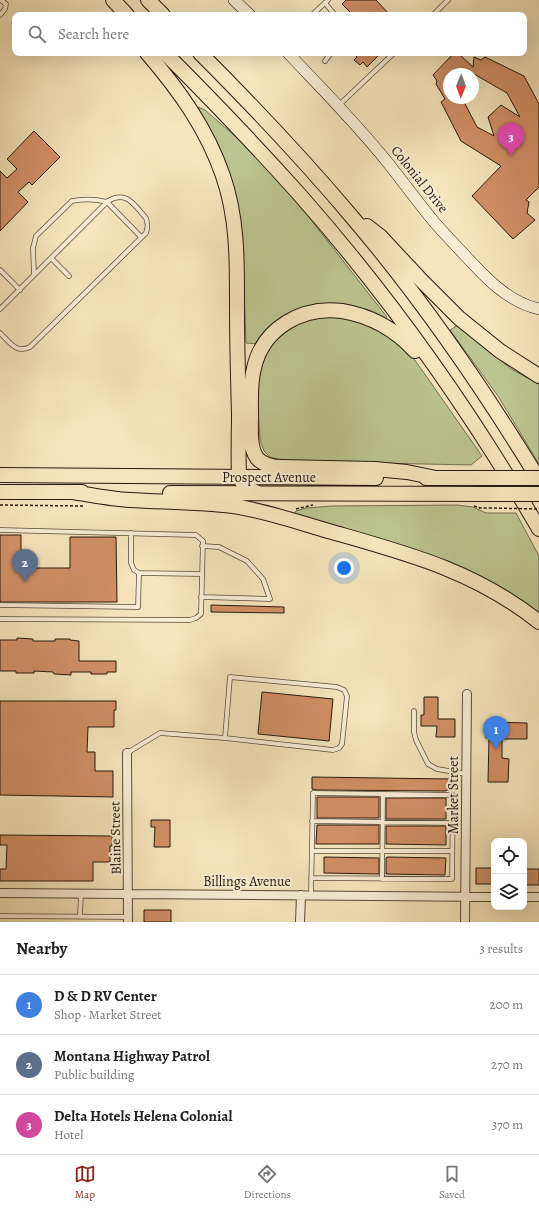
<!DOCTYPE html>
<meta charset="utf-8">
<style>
:root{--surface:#fff;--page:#f6f6f6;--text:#222;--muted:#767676;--line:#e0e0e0;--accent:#8f2418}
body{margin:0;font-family:Alegreya,serif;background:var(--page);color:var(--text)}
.controls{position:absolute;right:12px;bottom:12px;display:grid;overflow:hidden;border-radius:8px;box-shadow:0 4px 16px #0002}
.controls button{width:36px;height:36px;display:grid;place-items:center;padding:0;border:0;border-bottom:1px solid var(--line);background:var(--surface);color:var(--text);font:20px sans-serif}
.compass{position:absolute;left:443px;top:68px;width:36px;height:36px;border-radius:50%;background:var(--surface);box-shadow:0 4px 16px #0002;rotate:181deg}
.you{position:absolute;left:344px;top:568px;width:14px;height:14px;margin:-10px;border:3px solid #fff;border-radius:50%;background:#1a73e8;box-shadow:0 0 0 6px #1a73e833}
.badge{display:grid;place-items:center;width:26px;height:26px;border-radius:50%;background:var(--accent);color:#fff;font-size:13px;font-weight:700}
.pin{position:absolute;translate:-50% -33px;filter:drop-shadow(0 1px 2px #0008)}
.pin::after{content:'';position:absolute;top:21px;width:14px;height:12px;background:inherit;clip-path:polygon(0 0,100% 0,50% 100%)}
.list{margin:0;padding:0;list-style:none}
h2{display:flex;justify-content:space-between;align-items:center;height:52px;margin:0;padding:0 16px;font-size:17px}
h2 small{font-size:13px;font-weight:400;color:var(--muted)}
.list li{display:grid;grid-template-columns:26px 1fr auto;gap:12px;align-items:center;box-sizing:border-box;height:60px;padding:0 16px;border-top:1px solid var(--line)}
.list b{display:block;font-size:15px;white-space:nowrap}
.list p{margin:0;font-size:13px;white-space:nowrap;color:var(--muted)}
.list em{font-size:13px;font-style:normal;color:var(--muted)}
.icon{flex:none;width:22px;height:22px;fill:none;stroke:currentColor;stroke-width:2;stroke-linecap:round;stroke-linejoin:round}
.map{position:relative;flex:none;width:539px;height:922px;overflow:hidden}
.search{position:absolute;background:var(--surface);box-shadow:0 4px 16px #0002;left:12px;right:12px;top:12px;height:44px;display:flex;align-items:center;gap:10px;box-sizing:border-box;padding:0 14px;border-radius:8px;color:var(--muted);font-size:15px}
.sheet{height:232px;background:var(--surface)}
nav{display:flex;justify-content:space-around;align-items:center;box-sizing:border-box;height:56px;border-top:1px solid var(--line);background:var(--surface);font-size:11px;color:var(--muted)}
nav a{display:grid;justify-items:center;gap:2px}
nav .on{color:var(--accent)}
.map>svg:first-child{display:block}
</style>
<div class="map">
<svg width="539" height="922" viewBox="0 0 539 922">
<rect width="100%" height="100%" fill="#f6e5bc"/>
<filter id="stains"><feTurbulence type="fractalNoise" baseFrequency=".005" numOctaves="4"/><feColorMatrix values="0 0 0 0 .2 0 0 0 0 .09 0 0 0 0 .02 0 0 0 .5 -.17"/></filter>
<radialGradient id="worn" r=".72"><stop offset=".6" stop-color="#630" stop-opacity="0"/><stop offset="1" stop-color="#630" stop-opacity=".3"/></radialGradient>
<path fill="#bcc591" stroke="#716f50" d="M198,107L205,110L252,151L308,216L387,317L383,319L326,306L259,344L246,343L242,236L206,124Z
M325,315L351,319L377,326L406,348L424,373L482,456L471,465L283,461L270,457L264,451L260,440L257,391L263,356L275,339L290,325Z
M458,325L511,369L539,384V464L498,396L450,330Z
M457,505L473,507L486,513H516L539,556V615L489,583L456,565L411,549L293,516L296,511L306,508L332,506Z"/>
<path fill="#d29067" stroke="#26190f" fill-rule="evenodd" d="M346,0H376L390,15H353L342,4Z
M353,53H381L367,67L363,62L360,65L354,60L357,57Z
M454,53H458L473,67L474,57L481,60L485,57L524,76L539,104V187L526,200L529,202L527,213L535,220L513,239L472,196L501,166L461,141L441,102L445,99L436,84L437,81L433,75ZM467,70L507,93L520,117L501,105L488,117L494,136L477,127L462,98H449V74H463Z
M34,131L60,157L32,185L29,182L18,192L28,202L0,231V171L7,178L17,169L7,159Z
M0,535H21V568H70V537H116L117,602H0Z
M211,605L284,607V613L211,612Z
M17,638L33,639V641H55V639H70V640L79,641V661H116V672H107V674H91V672H71V675L54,674L53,672L34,671V673H16V671H0V640H17Z
M262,692L333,699L329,741L258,734Z
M424,697H438V719H455V737H436L437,726H421V715H424Z
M0,701H116V710H114V727H88L87,752H95V771H113V797L0,795Z
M486,722L527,723V739H502V758L509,759L508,782H488L489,738H486Z
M312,777L451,779V790H446V791L317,790L312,789Z
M317,797H379V818H317Z
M386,798H446V819H386Z
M151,820H170V847H154L155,827H151Z
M317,825H379V844H316Z
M386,826H446V845L386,844Z
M0,835L112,836V846H110V862H93V881H0V869H6L7,845H0Z
M324,857L379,858V874L324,873Z
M387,857L446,858L445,875L386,874V858Z
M476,868H494V884H476Z
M524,869H539V885H524Z
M144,910H171V922H144Z"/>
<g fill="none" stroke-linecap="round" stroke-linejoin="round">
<g stroke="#5a4c3a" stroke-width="5.5">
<path id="lane" d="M325,3L335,15
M0,15L5,9L6,4L1,0
M312,15L328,0
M433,15L448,0
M325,61L331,53
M339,105L394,53
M51,258L69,276
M0,270L20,290
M34,275L33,248L36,236L72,201C83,199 96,199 107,202L141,237
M0,309L108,201C127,190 134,205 146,218C148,224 148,227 146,233L30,347C16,354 10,342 0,333
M0,530L196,535L203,541L201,614L196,618L190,620L0,619
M131,533V563L134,570L139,573L202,574
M201,597L270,599L263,579L247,561L219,547L202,546
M0,605L138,607L139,573
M414,711V732L416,740L428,764L437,769L466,774
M127,753L160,733L225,738L230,677L337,687L344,690L347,696L342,744L339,748L333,750L225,738
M312,821L453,823
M312,851H452
M382,879L383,794
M311,895L313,793L453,795L452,879L311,878
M0,916L128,917
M80,916L81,893"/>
</g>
<g stroke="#5a4c3a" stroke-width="10">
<path id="street" d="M127,753L128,922
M0,893L494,897
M524,897H539
M300,922L301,895
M465,922L467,694"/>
</g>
<g stroke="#26190f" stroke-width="12">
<path id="secondary" d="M234,0L250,15
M288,53C322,89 357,124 388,163C404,183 419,204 435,223C444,233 453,243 462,252C483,275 507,302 539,309"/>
</g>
<g stroke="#26190f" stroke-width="16">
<path id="highway" d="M113,0L127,15
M148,0L163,15
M147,53C179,90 207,129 223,176C238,219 237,263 237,308C237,343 238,379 239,414C239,434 238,455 239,475C242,485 248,490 258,493
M165,53C211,99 256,146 299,194C390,297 470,410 539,529
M200,53C253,106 304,160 352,217C422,299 483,388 539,480
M367,226L380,236L422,281L459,318L500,351L539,376
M415,351C395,329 372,316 342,311C302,306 263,328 254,368C250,383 251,398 251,413C251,427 249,447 257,458C263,465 274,467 282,467L375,469L407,472L436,478
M0,475L376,478
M426,478H476
M0,492H82
M73,492C92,495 111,499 130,500C164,502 199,502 233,506C267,511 300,523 332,532C409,554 475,571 539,622
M170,493L485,494"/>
</g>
<path stroke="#26190f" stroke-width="1.5" stroke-dasharray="3 2" stroke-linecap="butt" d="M0,505L84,506
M474,506L480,508H489
M296,509L313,505"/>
<use href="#lane" stroke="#f9eed3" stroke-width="4"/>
<use href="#street" stroke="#f9eed3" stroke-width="8"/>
<use href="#secondary" stroke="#f9eed3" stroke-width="11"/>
<use href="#highway" stroke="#f6e5bc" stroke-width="14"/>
<g stroke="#26190f" stroke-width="16" stroke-linecap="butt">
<path id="highway-bridge" d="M476,478H539
M485,494H539"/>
</g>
<path stroke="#26190f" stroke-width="1.5" stroke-dasharray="3 2" stroke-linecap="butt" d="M489,508L539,509"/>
<use href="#highway-bridge" stroke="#f6e5bc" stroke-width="14"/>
</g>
<g text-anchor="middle" stroke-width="4" stroke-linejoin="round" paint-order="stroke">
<g font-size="14" fill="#26190f" stroke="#f9eed3">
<text transform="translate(420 179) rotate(51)" y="5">Colonial Drive</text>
<text x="269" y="482">Prospect Avenue</text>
<text transform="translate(453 795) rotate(-90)" y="5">Market Street</text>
<text transform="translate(115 838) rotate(-91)" y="5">Blaine Street</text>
<text x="247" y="886">Billings Avenue</text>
</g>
</g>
<rect width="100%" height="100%" filter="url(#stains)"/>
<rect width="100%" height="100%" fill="url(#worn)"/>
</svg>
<div class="controls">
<button><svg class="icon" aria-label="locate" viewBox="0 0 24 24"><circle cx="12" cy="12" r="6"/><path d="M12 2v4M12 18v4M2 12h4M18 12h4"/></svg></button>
<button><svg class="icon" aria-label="layers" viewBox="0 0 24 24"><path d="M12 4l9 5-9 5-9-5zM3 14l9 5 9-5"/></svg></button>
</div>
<svg class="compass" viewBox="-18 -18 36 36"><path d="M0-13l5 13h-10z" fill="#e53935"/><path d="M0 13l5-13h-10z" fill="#767676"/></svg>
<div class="you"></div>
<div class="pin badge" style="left:496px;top:749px;background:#3f7fe0">1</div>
<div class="pin badge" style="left:25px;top:582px;background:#5c6f8a">2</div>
<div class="pin badge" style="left:511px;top:156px;background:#d1479c">3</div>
<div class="search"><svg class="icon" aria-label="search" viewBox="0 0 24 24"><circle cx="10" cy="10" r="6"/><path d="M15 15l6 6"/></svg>Search here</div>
</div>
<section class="sheet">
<h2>Nearby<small>3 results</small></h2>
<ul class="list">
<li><span class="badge" style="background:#3f7fe0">1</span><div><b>D &amp; D RV Center</b><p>Shop · Market Street</p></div><em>200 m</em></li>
<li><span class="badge" style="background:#5c6f8a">2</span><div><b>Montana Highway Patrol</b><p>Public building</p></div><em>270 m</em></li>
<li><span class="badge" style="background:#d1479c">3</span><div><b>Delta Hotels Helena Colonial</b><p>Hotel</p></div><em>370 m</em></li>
</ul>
</section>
<nav>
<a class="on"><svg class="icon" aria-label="map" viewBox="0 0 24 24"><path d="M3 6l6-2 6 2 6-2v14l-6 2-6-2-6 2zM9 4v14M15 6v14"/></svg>Map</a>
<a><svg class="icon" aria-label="directions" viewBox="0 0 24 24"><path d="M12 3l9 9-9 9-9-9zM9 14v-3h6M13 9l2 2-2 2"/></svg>Directions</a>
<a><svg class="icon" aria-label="saved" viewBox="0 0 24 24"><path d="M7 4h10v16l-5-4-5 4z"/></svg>Saved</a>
</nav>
